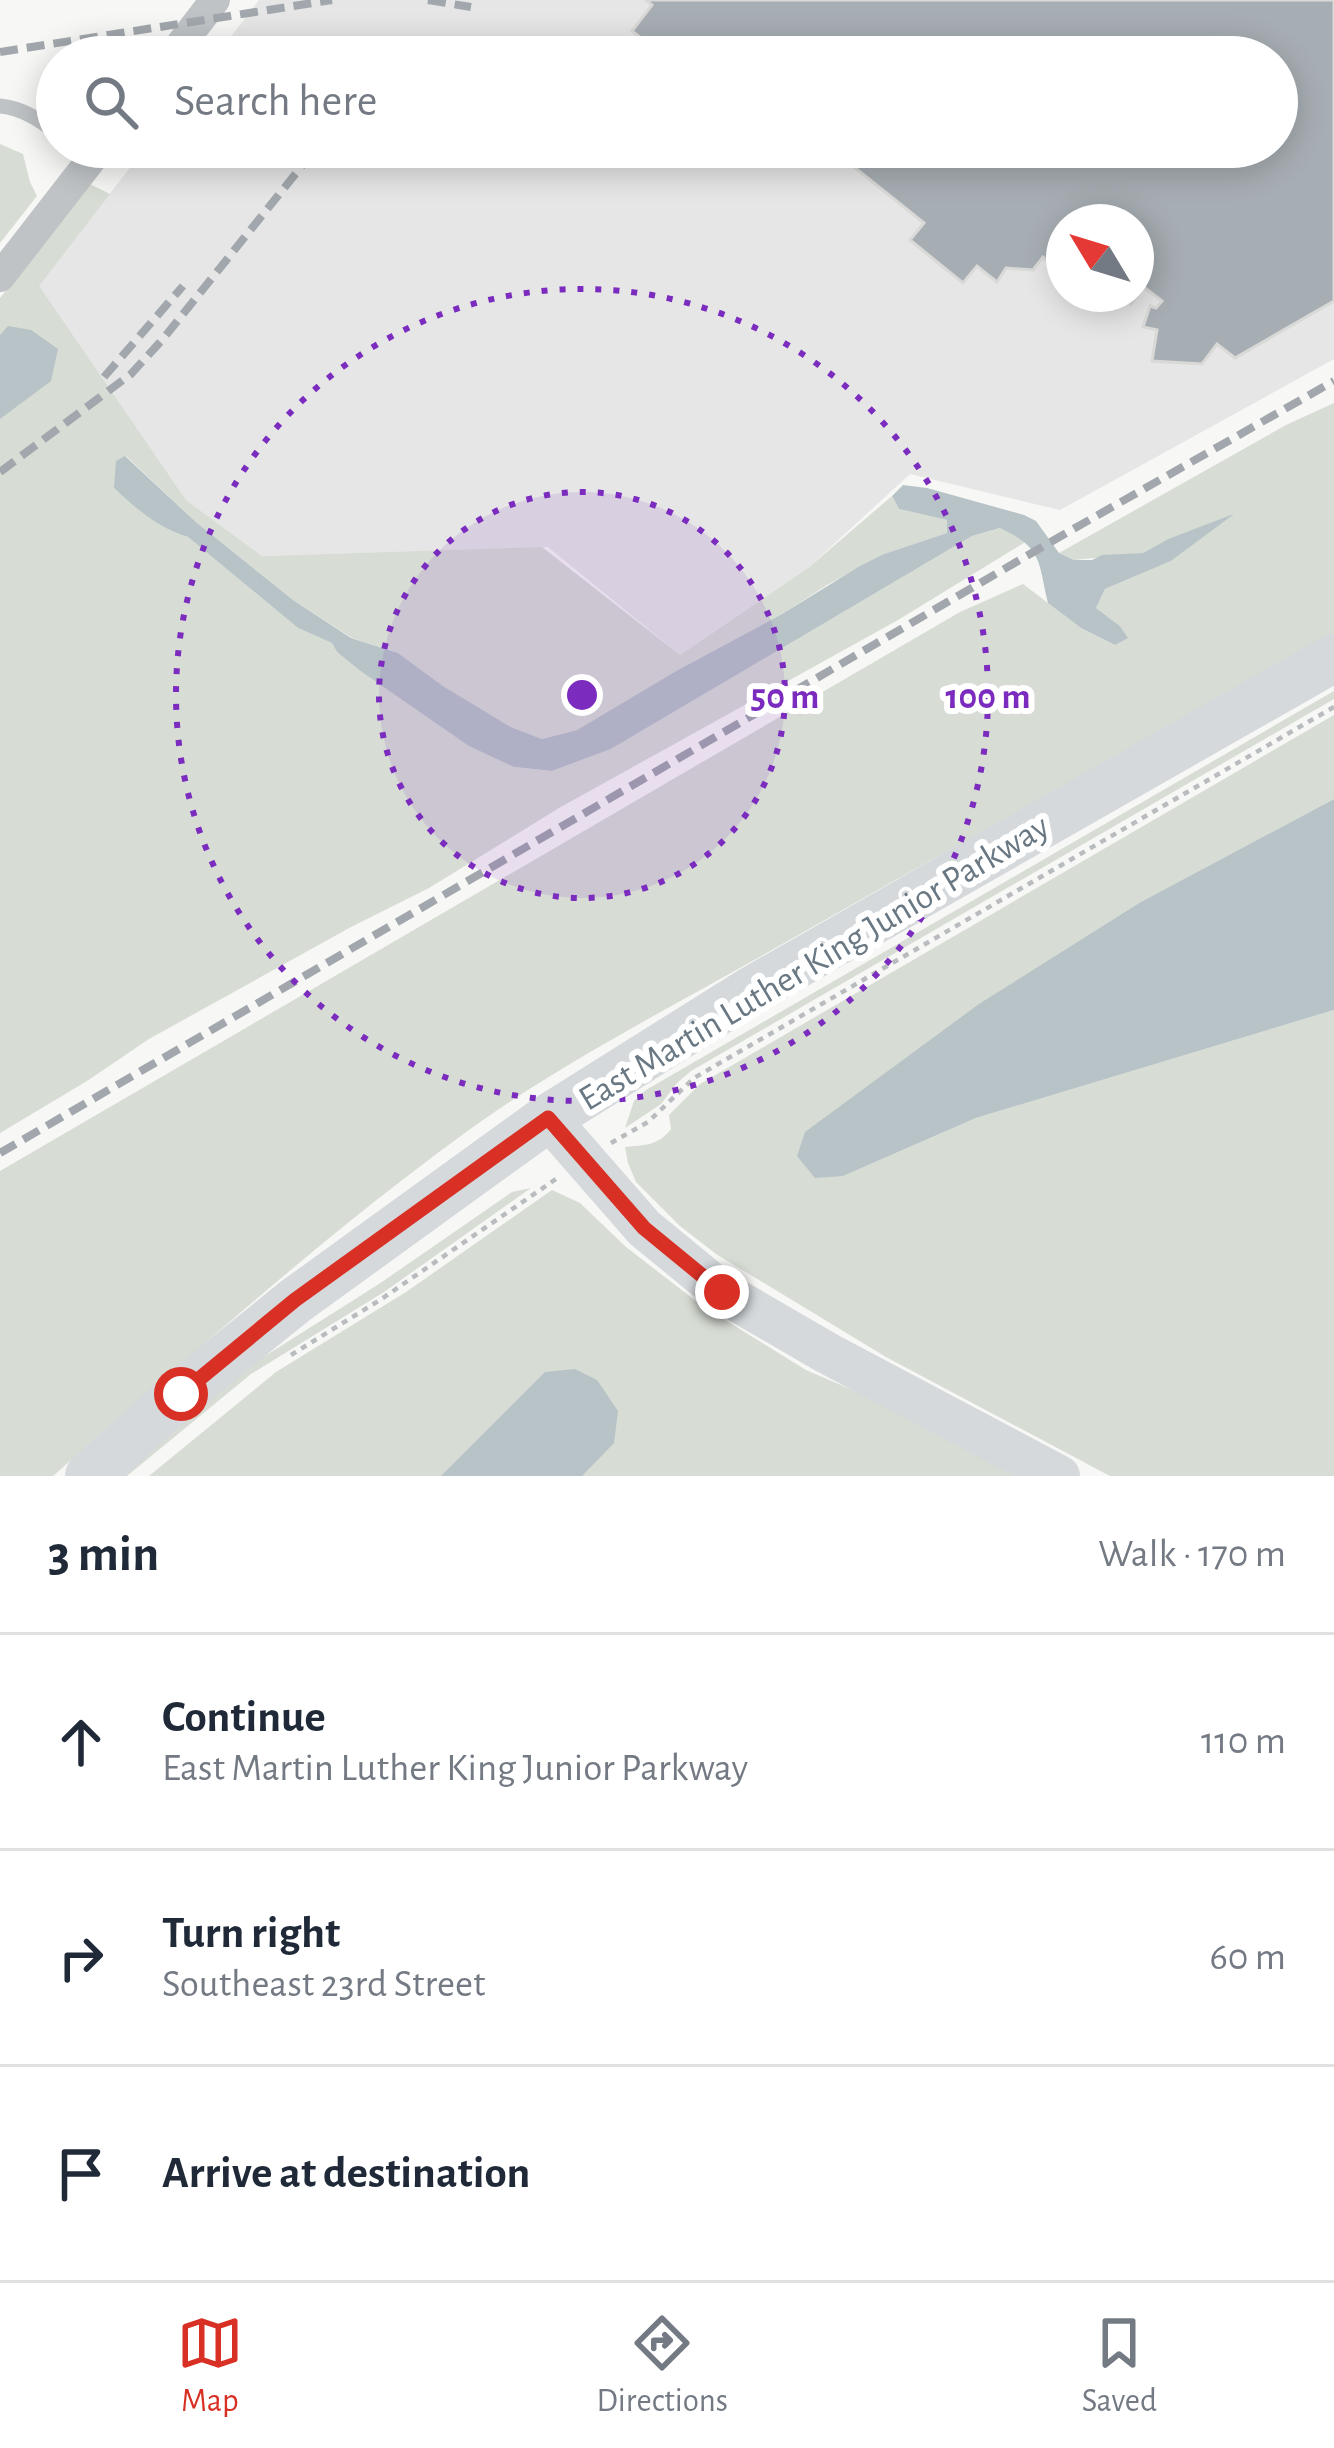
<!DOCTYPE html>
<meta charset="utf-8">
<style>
:root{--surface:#fff;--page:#f2f2f3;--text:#1f2937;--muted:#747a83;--line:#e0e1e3;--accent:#d93025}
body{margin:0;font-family:"Alegreya Sans",sans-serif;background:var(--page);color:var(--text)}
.compass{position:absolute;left:1046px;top:204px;width:108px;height:108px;border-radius:50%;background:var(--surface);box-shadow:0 6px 30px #0003;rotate:308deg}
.stop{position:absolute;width:36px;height:36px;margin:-27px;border:9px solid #d93025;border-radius:50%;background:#fff}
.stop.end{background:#d93025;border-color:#fff;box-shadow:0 3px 12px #0008}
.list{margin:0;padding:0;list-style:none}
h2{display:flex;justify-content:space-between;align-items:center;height:156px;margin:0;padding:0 48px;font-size:51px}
h2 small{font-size:39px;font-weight:400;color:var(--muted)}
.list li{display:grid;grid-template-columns:78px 1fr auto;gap:36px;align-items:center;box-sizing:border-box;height:216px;padding:0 48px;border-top:3px solid var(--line)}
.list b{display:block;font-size:45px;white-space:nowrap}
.list p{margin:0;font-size:39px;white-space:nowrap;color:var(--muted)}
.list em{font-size:39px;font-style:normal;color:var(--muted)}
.icon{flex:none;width:66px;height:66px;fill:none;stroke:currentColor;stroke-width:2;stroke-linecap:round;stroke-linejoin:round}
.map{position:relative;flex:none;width:1334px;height:1476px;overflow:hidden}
.search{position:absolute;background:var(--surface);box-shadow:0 6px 30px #0003;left:36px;right:36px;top:36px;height:132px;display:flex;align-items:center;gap:30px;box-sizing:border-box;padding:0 42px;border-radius:66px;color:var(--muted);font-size:45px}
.sheet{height:804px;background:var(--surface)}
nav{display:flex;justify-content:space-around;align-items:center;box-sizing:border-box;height:168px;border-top:3px solid var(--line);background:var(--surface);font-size:33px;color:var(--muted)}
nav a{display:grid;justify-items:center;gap:6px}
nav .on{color:var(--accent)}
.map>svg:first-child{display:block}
</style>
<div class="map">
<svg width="1334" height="1476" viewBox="0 0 1334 1476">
<rect width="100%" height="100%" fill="#f7f7f5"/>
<path fill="#e5e6e5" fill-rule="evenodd" d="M259,0H1334V359L1060,510L910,474L808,568L680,655L548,547L262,556L186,500L38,286L146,147H1277V57H215ZM1064,222H1136V294H1064Z"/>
<path fill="#d7dcd4" d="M0,144L23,154L30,182L37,196L0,243Z
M90,184L110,194L39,286L186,500L262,556L542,547L680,655L808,568L892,496L899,509L947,520V533L884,554L827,585L782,614L676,671L577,730L542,739L511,727L443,686L398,653L352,638L293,600L197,523L126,456L114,488C136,509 158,528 188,537L298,628L332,643L337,652L359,670L469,745L514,767L552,771L611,749L972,536L1001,528L1027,541L898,620L559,808L429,888L351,927L149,1039L87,1081L0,1133V298Z
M1334,403V638C1145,741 957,845 770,951C666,1010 554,1067 458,1138C316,1242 185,1361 53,1476H0V1171L960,612L1023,584L1081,628L1115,645L1127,637L1120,626L1096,608L1105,589L1171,561L1229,517L1168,539L1143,553L1074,560L1059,553L1286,425Z
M1334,691V699L691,1071L677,1083L661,1104L625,1128L634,1101L646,1090Z
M1334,715V799L1139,903L980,1004L843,1176L976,1118L1334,1010V1476H1110L886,1357L716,1254L680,1226L636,1182L628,1163L625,1147C645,1145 658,1146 671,1129L669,1115L700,1084Z
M531,1188L384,1292L251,1374L127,1476H116L246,1368L379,1284L512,1192Z
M552,1190L580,1203L626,1247L701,1305L806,1370L885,1404L1019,1476H149L276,1372L406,1292Z"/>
<path fill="#b7c3c6" d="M8,326L31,330L58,349L51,381L0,419V335Z
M125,456L197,523L293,600L351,638L398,653L443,686L511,727L542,739L577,730L676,671L782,614L860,566L884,554L947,533V520L899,509L892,496L903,485L927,488L1024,515L1036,521L1059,553L1074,560H1092L1102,555L1143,553L1168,539L1234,514L1171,561L1105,589L1096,608L1120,626L1128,638L1115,645L1081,628L1048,603C1038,561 1043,548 1000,528L972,536L611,749L552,771L514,767L469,746L359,670L337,652L332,643L298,628L188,537C158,528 136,509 114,488L116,461Z
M1334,799V1010L976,1118L843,1176L815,1178L797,1156L805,1132L979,1004L1139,903Z
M575,1369L597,1380L618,1411L614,1443L582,1476H441L545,1372Z"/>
<path fill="#a7aeb3" stroke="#d9d9d7" stroke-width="3" d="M646,0H1334V301L1235,358L1217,344L1202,364L1152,361L1157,330L1143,327L1150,306L1156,308L1162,301L1144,287L1131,304L1119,294H1136V222H1064V278L1043,257L1033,270L1006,268L997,282L977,266L963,283L910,240L924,223L829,147H1277V57H716L699,43L688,57H665L632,31L652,5Z"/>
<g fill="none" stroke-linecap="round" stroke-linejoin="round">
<path stroke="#b9bcbe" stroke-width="4.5" stroke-dasharray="6 6" stroke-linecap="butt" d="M611,1143L648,1122L694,1078L1334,707
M291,1355L380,1300L556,1179"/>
<path stroke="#bfc3c6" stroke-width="15" d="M0,106C22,108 40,120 57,133"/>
<path stroke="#bfc3c6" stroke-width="30" d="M171,57L215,0
M0,277L101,147"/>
<path stroke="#d5d9dc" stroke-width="42" d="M548,1118L644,1228L722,1292L827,1353L1059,1476"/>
<path stroke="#d5d9dc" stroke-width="48" d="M89,1476L180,1394L295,1301L548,1118L752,990L1334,658"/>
<path stroke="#a1a7ac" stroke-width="8" stroke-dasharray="18 9" stroke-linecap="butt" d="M428,0L471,7
M0,52L332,0
M104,377L183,286
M0,472L131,374L163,339L317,147
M0,1153L1061,536L1334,381"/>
</g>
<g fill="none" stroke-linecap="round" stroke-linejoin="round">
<path stroke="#d93025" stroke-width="15" d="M181,1394L295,1300L548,1118L644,1228L722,1292"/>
</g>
<circle cx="582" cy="695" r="203" fill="#7b2cbf" fill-opacity=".12"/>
<g fill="none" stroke="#7b2cbf" stroke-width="6" stroke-dasharray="6 12">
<circle cx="582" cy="695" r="203"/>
<circle cx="582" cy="695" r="406"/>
</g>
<g text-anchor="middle" stroke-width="12" stroke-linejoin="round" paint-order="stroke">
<g font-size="36" fill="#697883" stroke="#fff">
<text transform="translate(813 961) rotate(-31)" y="13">East Martin Luther King Junior Parkway</text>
</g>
</g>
<circle cx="582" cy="695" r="18" fill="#7b2cbf" stroke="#fff" stroke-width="6"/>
<g font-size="36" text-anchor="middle" font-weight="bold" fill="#7b2cbf" stroke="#fff" stroke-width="12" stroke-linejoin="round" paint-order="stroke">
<text x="785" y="708">50 m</text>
<text x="988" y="708">100 m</text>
</g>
</svg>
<svg class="compass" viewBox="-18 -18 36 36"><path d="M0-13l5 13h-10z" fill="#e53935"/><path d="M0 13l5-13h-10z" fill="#747a83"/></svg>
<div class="stop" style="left:181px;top:1394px"></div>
<div class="stop end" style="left:722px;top:1292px"></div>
<div class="search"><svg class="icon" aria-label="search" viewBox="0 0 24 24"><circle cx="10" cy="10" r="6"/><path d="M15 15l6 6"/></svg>Search here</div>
</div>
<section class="sheet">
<h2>3 min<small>Walk · 170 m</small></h2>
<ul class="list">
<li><svg class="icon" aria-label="ahead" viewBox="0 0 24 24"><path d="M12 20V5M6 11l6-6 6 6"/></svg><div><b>Continue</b><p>East Martin Luther King Junior Parkway</p></div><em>110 m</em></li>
<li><svg class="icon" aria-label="right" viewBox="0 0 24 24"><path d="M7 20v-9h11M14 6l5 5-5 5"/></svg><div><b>Turn right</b><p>Southeast 23rd Street</p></div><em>60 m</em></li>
<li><svg class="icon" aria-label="arrive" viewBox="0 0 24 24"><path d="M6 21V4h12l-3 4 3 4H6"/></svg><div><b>Arrive at destination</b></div></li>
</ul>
</section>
<nav>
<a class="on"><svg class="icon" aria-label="map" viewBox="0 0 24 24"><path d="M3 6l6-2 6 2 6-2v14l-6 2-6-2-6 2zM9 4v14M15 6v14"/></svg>Map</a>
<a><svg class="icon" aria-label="directions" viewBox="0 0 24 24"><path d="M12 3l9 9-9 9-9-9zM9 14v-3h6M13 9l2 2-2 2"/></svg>Directions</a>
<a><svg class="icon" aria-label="saved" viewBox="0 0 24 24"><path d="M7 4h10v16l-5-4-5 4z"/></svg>Saved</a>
</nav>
